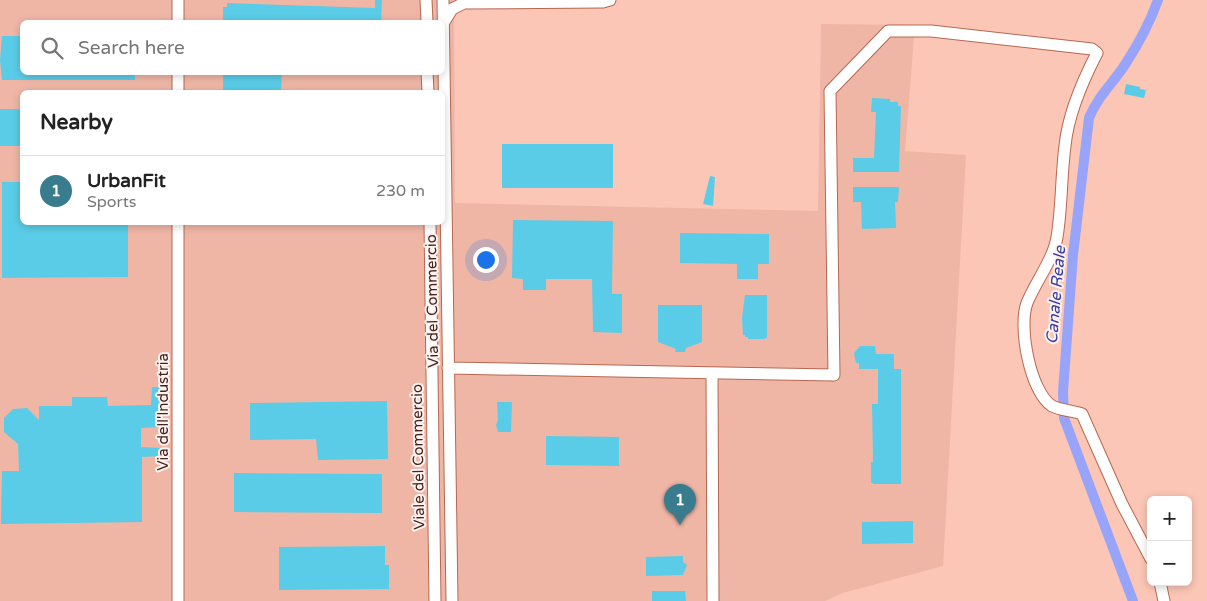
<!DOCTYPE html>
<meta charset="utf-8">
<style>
:root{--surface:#fff;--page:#f6f6f6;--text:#222;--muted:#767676;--line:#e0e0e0;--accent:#397c8d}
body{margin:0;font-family:"Varela Round",sans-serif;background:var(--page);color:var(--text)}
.controls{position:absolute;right:15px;bottom:15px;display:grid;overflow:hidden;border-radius:8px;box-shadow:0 2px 8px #0003}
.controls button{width:45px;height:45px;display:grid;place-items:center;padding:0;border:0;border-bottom:1px solid var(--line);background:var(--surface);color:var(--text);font:25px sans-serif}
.you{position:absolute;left:485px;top:259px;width:18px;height:18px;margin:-12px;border:4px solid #fff;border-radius:50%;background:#1a73e8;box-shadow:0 0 0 8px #1a73e833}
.badge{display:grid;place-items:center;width:32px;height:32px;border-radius:50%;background:var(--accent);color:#fff;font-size:16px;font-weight:700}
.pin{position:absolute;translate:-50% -41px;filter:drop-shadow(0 1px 2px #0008)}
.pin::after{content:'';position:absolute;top:26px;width:18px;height:15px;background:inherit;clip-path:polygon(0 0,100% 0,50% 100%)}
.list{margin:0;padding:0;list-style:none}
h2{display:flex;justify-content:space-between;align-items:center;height:65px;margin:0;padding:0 20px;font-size:21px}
h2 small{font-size:16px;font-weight:400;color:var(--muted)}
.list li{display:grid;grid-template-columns:32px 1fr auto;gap:15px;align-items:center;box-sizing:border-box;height:70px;padding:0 20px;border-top:1px solid var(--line)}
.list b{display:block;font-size:19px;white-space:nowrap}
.list p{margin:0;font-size:16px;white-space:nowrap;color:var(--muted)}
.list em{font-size:16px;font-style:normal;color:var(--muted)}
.icon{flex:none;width:28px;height:28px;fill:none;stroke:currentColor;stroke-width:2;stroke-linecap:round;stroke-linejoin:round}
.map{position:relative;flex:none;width:1207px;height:601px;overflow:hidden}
.search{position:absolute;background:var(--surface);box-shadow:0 2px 8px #0003;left:20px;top:20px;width:425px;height:55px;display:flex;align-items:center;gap:12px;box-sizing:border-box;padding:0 18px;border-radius:8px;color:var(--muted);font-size:19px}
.panel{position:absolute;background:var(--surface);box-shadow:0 2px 8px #0003;left:20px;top:90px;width:425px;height:135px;border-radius:8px}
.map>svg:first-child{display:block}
</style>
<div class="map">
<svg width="1207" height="601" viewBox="0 0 1207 601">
<rect width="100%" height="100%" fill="#fbc6b6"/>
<path fill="#efb6a6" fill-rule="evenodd" d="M0,0H454L455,203L818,211L821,24L915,25L905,151L966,155L943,566L843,593L825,601H0ZM22,22H442V72H22ZM22,92H442V222H22Z"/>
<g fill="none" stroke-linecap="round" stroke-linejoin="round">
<path stroke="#98a4f9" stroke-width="10" d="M1133,601L1064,418L1063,392L1073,255L1089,118C1099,94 1113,84 1126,63C1139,43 1150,22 1158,0"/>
</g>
<path fill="#5bcce7" d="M375,0H382L381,22H223V7H227V3L375,8Z
M2,36H22V72H135V80H2L0,60Z
M223,72H282L281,92H223Z
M1126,84L1140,87V89L1146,90L1144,98L1124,94Z
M872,98L890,99V102H898V106H901L899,172H853V158H874L876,112H871Z
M0,109H22V146H0Z
M502,144H613V188H502Z
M710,176L715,177L713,206L703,204Z
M2,182H22V222H128V277L2,278Z
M853,187H899L898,202H895L896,228L862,229L861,202H853Z
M513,220L613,221L612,294H622V333L593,332L592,279H546V290H523V279L512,278Z
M680,233L769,234V264H758V279H737V264L680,263Z
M745,295H767V338H765V339H748V337H745V335H743L742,318Z
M658,305H702V342L686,348L685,352H675L676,349L658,342Z
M860,346H875L876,354H894V369H901V484H873V483H871V462H873L872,404H878V369H859V363H856L854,353Z
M152,387H160L161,401H163L162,427L141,428V447L161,448L162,456L142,457V522L1,524L2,471H19L18,444L4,432V418L13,409L27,408L39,420V406H72V397H107L108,406L151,405Z
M387,401L388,459L318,460L316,439L250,440V403Z
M497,402H512L511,432H498L496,425L498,420Z
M546,436L619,437V466L546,465Z
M234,473L382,474V513L234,512Z
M913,521V543L862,544V522Z
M385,546V565H389V589L279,590V547Z
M683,556V562L687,565L683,575L646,576V557Z
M652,591H685L686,601H652Z"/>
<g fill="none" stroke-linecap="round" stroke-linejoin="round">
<g stroke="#b76751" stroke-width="13">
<path id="minor" d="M178,0V22
M426,0L427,22
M443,0L452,601
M444,22L452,9L464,3L603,2L610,0
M178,72V92
M427,72L428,92
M178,222V601
M430,222L435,601
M448,368L834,375L830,91L888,31H931L1092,49L1097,53C1082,82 1068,114 1065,146C1061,176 1062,207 1057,237C1054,258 1035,283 1027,303C1018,326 1030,392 1052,406C1060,410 1073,411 1082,414L1122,504L1151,559
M712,373L713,601
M1160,582L1164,601"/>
</g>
<use href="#minor" stroke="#fff" stroke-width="11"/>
</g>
<g text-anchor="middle" stroke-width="4" stroke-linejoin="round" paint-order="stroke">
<g font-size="15" fill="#45231a" stroke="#fcf2f0">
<text transform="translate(432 301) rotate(-91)" y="5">Via del Commercio</text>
<text transform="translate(163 412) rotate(-90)" y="5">Via dell'Industria</text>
<text transform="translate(418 457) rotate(-91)" y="5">Viale del Commercio</text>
</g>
<g font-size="16" font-style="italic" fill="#3b3d9e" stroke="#fcf2f0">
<text transform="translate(1055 295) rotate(-85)" y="6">Canale Reale</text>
</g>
</g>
</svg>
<div class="controls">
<button>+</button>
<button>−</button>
</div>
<div class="you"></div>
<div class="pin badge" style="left:680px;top:525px">1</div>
<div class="search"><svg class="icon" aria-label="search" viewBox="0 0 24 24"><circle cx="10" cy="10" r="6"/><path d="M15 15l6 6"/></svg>Search here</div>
<section class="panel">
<h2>Nearby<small></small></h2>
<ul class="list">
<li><span class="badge">1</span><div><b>UrbanFit</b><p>Sports</p></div><em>230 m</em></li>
</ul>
</section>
</div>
